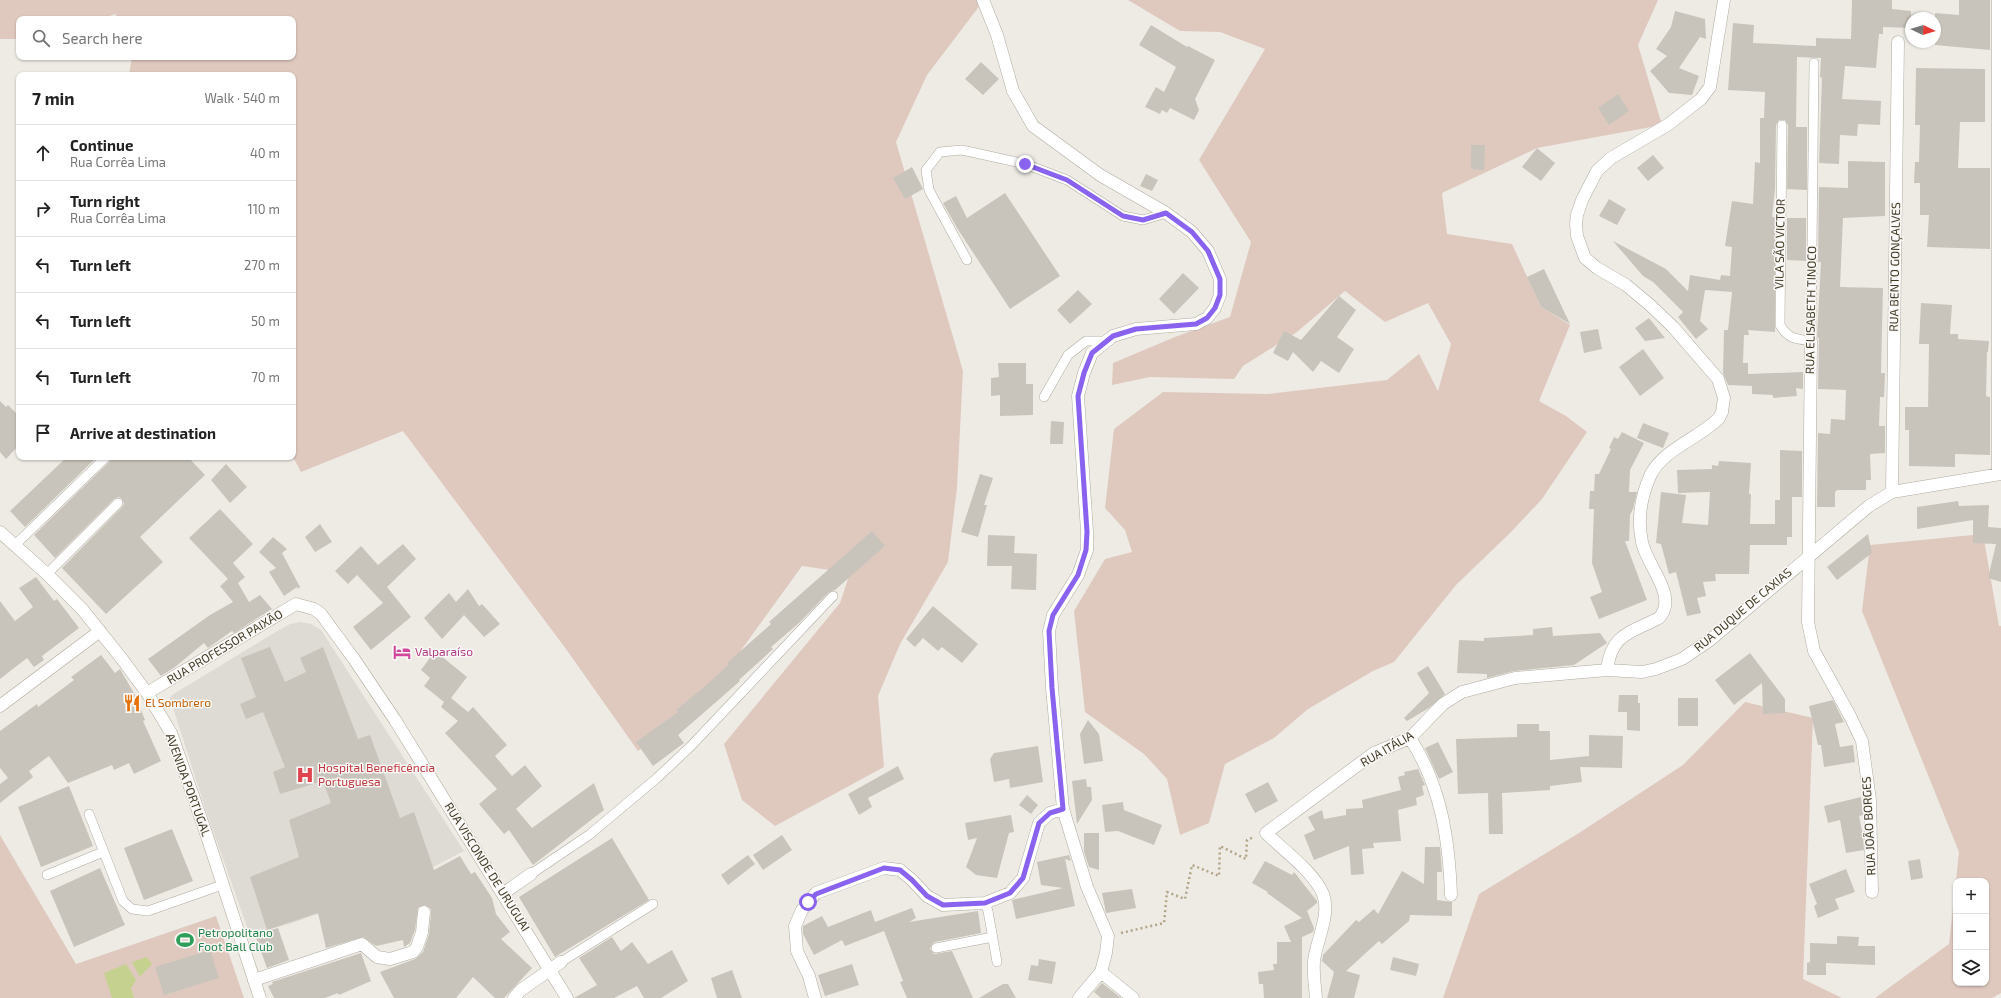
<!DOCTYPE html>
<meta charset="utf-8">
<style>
:root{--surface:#fff;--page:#f2f2f2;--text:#222;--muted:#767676;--line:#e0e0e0}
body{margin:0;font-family:"Exo 2",sans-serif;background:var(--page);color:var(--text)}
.controls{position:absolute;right:12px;bottom:12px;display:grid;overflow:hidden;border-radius:8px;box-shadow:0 1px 3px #0004}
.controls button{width:36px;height:36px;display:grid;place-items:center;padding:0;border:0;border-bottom:1px solid var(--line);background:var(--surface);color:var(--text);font:20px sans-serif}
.compass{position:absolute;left:1905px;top:12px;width:36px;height:36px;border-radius:50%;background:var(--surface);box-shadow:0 1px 3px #0004;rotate:94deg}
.stop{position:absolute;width:12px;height:12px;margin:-9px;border:3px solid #8962f0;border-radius:50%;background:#fff}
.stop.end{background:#8962f0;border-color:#fff;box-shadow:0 1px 4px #0008}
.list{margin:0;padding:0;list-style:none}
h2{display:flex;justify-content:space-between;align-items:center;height:52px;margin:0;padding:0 16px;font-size:17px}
h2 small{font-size:13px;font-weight:400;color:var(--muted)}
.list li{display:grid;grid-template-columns:26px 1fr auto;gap:12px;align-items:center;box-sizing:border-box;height:56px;padding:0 16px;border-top:1px solid var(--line)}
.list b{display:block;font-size:15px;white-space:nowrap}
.list p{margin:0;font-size:13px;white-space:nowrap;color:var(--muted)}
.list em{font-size:13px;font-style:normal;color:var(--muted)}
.icon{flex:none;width:22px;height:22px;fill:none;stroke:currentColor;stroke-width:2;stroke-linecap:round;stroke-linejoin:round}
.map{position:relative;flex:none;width:2001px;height:998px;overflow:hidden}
.search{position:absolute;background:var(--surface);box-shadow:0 1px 3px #0004;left:16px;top:16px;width:280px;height:44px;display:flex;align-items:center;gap:10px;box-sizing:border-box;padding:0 14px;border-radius:8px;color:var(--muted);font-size:15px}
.panel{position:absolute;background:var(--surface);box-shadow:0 1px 3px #0004;left:16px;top:72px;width:280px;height:388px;border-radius:8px}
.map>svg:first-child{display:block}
</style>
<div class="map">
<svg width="2001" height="998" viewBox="0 0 2001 998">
<rect width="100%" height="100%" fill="#eeebe5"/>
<path fill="#dedad4" d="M301,622L311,624L321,630L464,851L394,887L292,923L250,935L205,808L170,698L172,695L279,630L290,624Z"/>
<path fill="#dfc9bf" d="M0,0H984L927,75L896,142L963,371L957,488L948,562L900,644L878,696L884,767L775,826L742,800L724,744L840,603L850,573L802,566L710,693L638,751L566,649L403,431L301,472L293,457V75H129L132,57H293V19H119L115,14L100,19H19V39H0Z
M1128,0H1658L1638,45L1662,125L1537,148L1442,193L1447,234L1512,244L1541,307L1570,325L1539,401L1566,416L1587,432L1542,499L1510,533L1456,585L1394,662L1373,671L1308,709L1274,738L1225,764L1209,823L1180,835L1167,779L1144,754L1085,712L1074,611L1105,559L1132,552L1125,530L1105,508L1114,429L1163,392L1268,394L1387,380L1419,354L1438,391L1451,344L1428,303L1385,322L1345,291L1297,332L1243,366L1234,379L1150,377L1112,385L1113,363L1175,337L1230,317L1251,242L1199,160L1265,49L1220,32L1180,31Z
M1983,534L1999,626H2001V993L1992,998H1875L1949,944L1956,881V983H1986V881H1956L1959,852L1862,611L1870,545Z
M1745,702L1813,718L1803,979L1842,998H1443L1479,894L1579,833L1683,765Z
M0,835L76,964L216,916L244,998H0Z"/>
<path fill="#c5d28f" d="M147,957L152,964L140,977L132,962Z
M126,964L136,980L131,988L134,998H112L104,973Z"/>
<path fill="#c9c4bb" d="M1852,0H1892V9L1911,11V28L1883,27V34H1879L1876,68L1845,66L1842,99L1881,101L1880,125L1858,124L1857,136L1840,135L1839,164L1819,163L1822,78L1820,77L1821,58L1797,57L1796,127H1807V190L1787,189L1788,125L1785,120H1779L1776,125L1775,189L1772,217H1775V332L1748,330L1749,335H1744L1743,363H1748V374L1803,372V389L1796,388L1797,396L1773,398V395L1752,394V386L1728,385L1723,373L1724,330H1728L1732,292L1705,290L1700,321L1708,329L1696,339L1678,317L1683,312L1653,282L1643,276L1613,241L1666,269L1688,291L1690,275L1720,280L1721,275L1730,276L1732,247L1725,246L1732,201L1753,204L1755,162L1760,163V118H1764L1765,92L1728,90L1733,23L1754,25L1753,43L1816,46V38L1851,39Z
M1959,0H1990V50L1935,45V13L1959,15Z
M1675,11L1705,19L1706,39L1700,37L1679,68L1699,76L1692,95L1669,93L1650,71L1667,56L1656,49L1671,27Z
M1151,25L1187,47L1188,46L1215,60L1195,99L1199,110L1194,120L1170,108L1167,113L1162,110L1160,114L1145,107L1156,87L1164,92L1176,67L1139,45Z
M981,62L999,79L983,95L965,79Z
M1916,68L1985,69V122H1960L1958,168H1990V249L1927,247L1929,215H1920V183H1914L1915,162H1919L1920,125H1915Z
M1618,94L1629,111L1609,125L1598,108Z
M1471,145H1485L1484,170L1471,169Z
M1537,148L1555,163L1541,181L1522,167Z
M1653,155L1664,168L1648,181L1637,168Z
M1848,161L1885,162V216L1843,218L1840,287L1883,288L1881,373H1885L1884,397H1880L1879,426H1885V453L1870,454L1871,480H1866V490H1837L1835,492V507H1817L1818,433L1830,434L1831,419L1845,420L1846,390L1818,389L1819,338L1817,337L1821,262H1818L1819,187L1848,188Z
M912,167L923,189L905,199L893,178Z
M1146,174L1158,180L1152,191L1140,186Z
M1005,193L1060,276L1010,309L957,228L943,203L956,196L967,218Z
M1609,199L1626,209L1617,225L1599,216Z
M1787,218H1806V261L1787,260Z
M1544,269L1570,324L1541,307L1527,277Z
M1183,273L1199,288L1174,314L1159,299Z
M1078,290L1092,304L1070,324L1057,310Z
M1339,296L1356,310L1337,337L1354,349L1339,373L1321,361L1313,372L1293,352L1288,361L1273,353L1284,331L1301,340Z
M1921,303L1952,305L1950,334H1958V339L1989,341L1988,352H1987L1986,396L1990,397V455L1955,454V467L1909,466V430H1905V407H1928L1929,344H1919Z
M1649,318L1665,338L1645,341L1635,328Z
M1598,329L1602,349L1584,353L1580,332Z
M1643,349L1664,378L1640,396L1619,367Z
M998,363H1026V384H1033V415L1000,416V395L991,396V378L999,377Z
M0,401L6,407L8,405L19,416V445L6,459L0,452Z
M1051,421L1064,422L1063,444H1050Z
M1643,423L1669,433L1663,448L1637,438Z
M1622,432L1644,443L1630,470L1629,492H1637L1633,509L1630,515L1629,541H1625L1647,600L1599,619L1590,597L1602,592L1592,563L1594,509H1589L1590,491H1594L1595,474H1599L1611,449L1609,448L1614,437L1618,439Z
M1780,450L1802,451V497H1792V537H1787V545H1750L1749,574H1715L1716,581L1703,582L1706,596L1697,598L1701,613L1687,616L1676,572L1669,574L1661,544L1656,543L1661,492L1686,495L1682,523L1708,525L1710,492L1678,493L1677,470L1712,469V465L1718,466L1719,461L1751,463L1749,494H1751L1750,524H1775V500H1780Z
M67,457H97L25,527L10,511Z
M112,457H188L205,475L140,537L163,562L106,614L62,568L122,507L124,504L122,499L119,497L114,499L55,558L34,535L110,461Z
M226,464L247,487L230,503L211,480Z
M980,474L993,478L984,505H987L978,537L961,532Z
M1958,501L1959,506L1989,505L1988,527L2001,528V582L1988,578L1996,544L1973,543V520L1917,529V507Z
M220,509L253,544L233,563L245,577L238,583L249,602L260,595L272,609L234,633L232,631L208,648L204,643L175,667L161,676L148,659L210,615L233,602L220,586L228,579L189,538Z
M320,524L332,542L315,552L305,537Z
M872,531L885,546L835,590L829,592L799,623L771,647L773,649L739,680L740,681L723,696L678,735L684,743L653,766L636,742L678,712L676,710L711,681L728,665L727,663L771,624L769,622Z
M1868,534L1872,553L1837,580L1827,567Z
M988,535L1015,536L1014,553L1037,554L1036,590L1011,589L1012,566H987Z
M273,537L287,549L282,553L300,587L298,589L297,587L284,596L269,572L276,568L259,552Z
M403,544L416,559L387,587L411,617L371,650L353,627L383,603L357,575L348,584L335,571L361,546L378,565Z
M36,577L54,601L57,599L79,628L42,656L44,660L34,667L27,658L0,679V601L15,621L33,607L19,588Z
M468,589L479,606L482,604L500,624L484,637L464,615L442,639L424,618L449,593L456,602Z
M933,606L978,644L962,663L942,647L938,651L923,638L915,647L906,639Z
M1552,627L1553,636L1600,633L1607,643L1574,665L1514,671L1487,678V674L1457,673L1459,640L1484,641V638L1533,635V629Z
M270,647L285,682L306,672L300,658L323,647L358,739L370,735L400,818L414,812L434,870L460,856L471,874L475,872L492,898L496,914L510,932L501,939L532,968L504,998H495L473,977L456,998H394L380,972L415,959L423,952L429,934L431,913V909L425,905L418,908L415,930L410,943L404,947L403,940L376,946L363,937L326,948L318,913L267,930L250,877L299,857L289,820L331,803L323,781L280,794L273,772L285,767L263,712L246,719L240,704L256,697L241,658Z
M435,651L467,677L451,698L468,712L473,707L507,745L495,756L512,776L525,765L542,786L516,809L532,828L594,783L604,810L533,865L509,830L504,834L479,804L497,789L445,733L458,721L441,707L444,702L424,686L430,678L421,670Z
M1750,653L1785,699V713L1763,714L1762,683L1734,705L1715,680Z
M101,655L115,673L120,669L135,695L145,720L143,721L161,761L134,774L129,763L114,770L112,765L68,783L49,756L29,771L33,777L0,803V784L8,778L0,768V731L37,704L38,707L74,680L71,677Z
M1428,666L1445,694L1429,708L1407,721L1404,718L1429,693L1417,673Z
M1619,695H1638V703H1640V731L1627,730V712H1618Z
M1678,698H1698V726H1678Z
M1833,700L1844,722L1835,724L1840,747L1853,745L1855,762L1824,767L1821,745H1818L1809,706Z
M1088,720L1099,734L1103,761L1084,764L1080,734Z
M1517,724H1539V731H1550V760L1589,756V735L1623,736L1622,768L1580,767L1582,782L1550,786V790L1502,793L1503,834H1489L1488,793L1458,794L1456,739L1517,737Z
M1438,742L1453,772L1439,779L1425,748Z
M1038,746L1043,782L1010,788L1009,779L994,782L990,759L994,753Z
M898,766L904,779L868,798L872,807L859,815L848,794Z
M1418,769L1425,785L1422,786L1424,795L1416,798L1417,805L1398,810L1401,841L1373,843L1374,848L1362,849L1364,874L1351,875L1349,846L1314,860L1304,835L1315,830L1308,817L1322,810L1324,819L1346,815V809L1363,808L1362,800L1401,790L1398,777L1405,775L1404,772Z
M1086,779L1087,787H1091L1092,800L1077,824L1072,781Z
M1268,782L1278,801L1255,813L1245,794Z
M69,786L93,846L41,867L18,807Z
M1027,795L1038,805L1031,814L1019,805Z
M1861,797L1863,815L1859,816L1863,836L1864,850L1846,853L1840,820L1828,823L1824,806Z
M1123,802L1124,810L1162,825L1154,845L1118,831L1105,832L1102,805Z
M1011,815L1014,832L1009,833L997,878L976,875L966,867L977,838L968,840L965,823Z
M172,829L193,881L144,900L124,848Z
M1084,833H1099V870L1089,867L1084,852Z
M782,835L792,850L763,870L753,855Z
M612,838L649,900L555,957L519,897Z
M1425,847H1440L1442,872H1437V900L1452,902V916L1410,915L1409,921L1382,944L1379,941L1346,971L1360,975L1354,998H1327L1334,972L1322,961L1323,955L1356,920L1359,922L1374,909L1378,914L1402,871L1424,884Z
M748,855L755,864L728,885L721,875Z
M1069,855L1071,861L1065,859L1075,906L1016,919L1012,900L1063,888L1041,885L1037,862Z
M1920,859L1923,878L1911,880L1908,861Z
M1265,861L1292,875L1294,872L1317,901V903L1307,911L1314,928L1313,932L1302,937V998H1264L1263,984H1259L1258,972L1274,970L1273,964H1277V942H1291L1284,926L1302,918L1267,893L1268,892L1252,883Z
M100,868L125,925L74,947L50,891Z
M1846,869L1855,892L1835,899L1839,909L1818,918L1814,906L1817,904L1809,884Z
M1132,889L1136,908L1106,913L1102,893Z
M912,908L916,918L909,922L978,911L981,933L935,942L932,944L930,949L934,954L952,951L973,998H907L900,982L903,981L884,931L845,946L842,940L814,955L803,934V926L822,916L828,927L871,910L875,922Z
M278,928L289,960L267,968L255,935Z
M1837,936L1859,937L1858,946H1875V965L1826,963V975H1807V963L1810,962V943L1837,944Z
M612,937L621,951L632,942L648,964L672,950L688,981L661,998H644L637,986L614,998H574L597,985L579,958Z
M210,950L219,978L164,995L155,967Z
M361,953L371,981L339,995L338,993L325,998H274L268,986L273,984L272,982Z
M1393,957L1419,964L1416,976L1390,970Z
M1039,959L1056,962L1052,984L1028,980L1031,965L1038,966Z
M852,964L859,985L825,996L818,975Z
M732,970L742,998H717L711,978Z
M1102,983L1121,998H1101L1094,992Z
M1003,984H1008L1016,998H979Z"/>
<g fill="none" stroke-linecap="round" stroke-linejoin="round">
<g stroke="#afaba0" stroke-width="10">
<path id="lane" d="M1782,125L1780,325C1788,339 1796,339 1811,341L1814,63
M967,260L929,190L926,170L940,152L962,150L1025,164L1067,180L1123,216L1143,220L1166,213
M1044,397L1068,355L1086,341H1106
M14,546L106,457
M47,574L118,503
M89,814L123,901L132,909L148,911L222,885
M531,874L589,835L657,778L691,746L833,596
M47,875L103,852
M985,903L988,911L997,962
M936,948L993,937
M561,962L653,904"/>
</g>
<g stroke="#afaba0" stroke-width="13">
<path id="street" d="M983,0L997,35L1013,91L1033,126L1100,175L1166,213L1192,232L1208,251L1220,279V295L1215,308L1207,318L1196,324L1136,329L1113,336L1092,353L1084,373L1078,396L1087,531V550L1078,575L1053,615L1049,631L1052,688L1063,809L1087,887L1108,936L1106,953L1101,972L1079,998
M1811,341L1808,622L1814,651L1850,716L1862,741L1870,800L1872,892
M1998,474V0
M1892,492L1898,42
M1607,670C1611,634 1630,633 1659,618C1679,596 1646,565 1642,542C1637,519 1641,496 1651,474C1664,449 1701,437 1719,418L1722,412L1724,398L1718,379L1673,327L1650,305L1626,285L1597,268L1585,258L1577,236L1576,224L1577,215L1582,200L1597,171L1611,158L1669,124L1701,99L1710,87L1724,0
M1410,738C1441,786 1449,839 1451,895
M504,893L531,874
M1101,972L1133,998
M254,980L362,944L377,957L390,959L413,952L417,947L422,932L424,912
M514,998L521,990L561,962
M815,998L809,976L797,951L795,926L802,910L816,893L884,868L900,870L912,880L927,896L943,905L985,903L1010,893L1023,878L1039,823L1050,813L1063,809
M1316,998C1315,986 1313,973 1314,961C1316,941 1331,915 1323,894C1314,872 1283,850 1266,833L1374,753L1410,738L1443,704L1462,692L1515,678L1607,670L1642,672L1656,669L1682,659L1710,640L1869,506L1892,492L2001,474"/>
</g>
<g stroke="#afa898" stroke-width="13">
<path id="secondary" d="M0,532L47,574L82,609L122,659L147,693L171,733L206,833L260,998
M147,693L296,604L314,609L321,614L354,659L395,720L567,998
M0,706L100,631"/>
</g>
<path stroke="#b1a586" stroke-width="2.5" stroke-dasharray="2 3" stroke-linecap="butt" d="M1121,933L1164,923L1167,892L1185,899L1192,865L1219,876L1220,846L1246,859L1247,840L1254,837"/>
<use href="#lane" stroke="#fff" stroke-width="9"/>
<use href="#street" stroke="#fff" stroke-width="12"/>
<use href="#secondary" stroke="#fff" stroke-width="12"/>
</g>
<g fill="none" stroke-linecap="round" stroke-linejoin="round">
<path stroke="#8962f0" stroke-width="5" d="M808,902L816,894L884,868L900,870L912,880L927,896L943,905L985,903L1010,893L1023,878L1039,823L1050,813L1063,809L1052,688L1049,631L1053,615L1078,575L1086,550L1087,532L1078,396L1084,373L1092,353L1113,336L1136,329L1196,324L1207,318L1215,308L1220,295V279L1208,251L1192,232L1166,213L1143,220L1123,216L1067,180L1025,164"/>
</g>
<defs>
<g id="hotel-bare" transform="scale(1.38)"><path d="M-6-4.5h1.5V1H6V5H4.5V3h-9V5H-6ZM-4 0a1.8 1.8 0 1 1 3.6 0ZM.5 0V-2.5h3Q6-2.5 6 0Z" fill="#d1479c" stroke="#faf8f6" stroke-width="2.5" paint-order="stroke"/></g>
<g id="restaurant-bare" transform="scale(1.38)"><path d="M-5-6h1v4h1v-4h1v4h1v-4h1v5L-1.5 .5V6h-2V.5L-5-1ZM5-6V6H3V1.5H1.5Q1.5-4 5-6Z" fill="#e8710a" stroke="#faf8f6" stroke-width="2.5" paint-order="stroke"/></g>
<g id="hospital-bare" transform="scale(1.38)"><path d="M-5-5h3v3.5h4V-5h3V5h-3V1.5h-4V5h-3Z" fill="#e0444e" stroke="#faf8f6" stroke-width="2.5" paint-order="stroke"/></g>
<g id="stadium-bare" transform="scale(1.38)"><path d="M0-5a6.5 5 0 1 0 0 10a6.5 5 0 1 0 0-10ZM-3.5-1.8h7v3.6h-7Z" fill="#2e9e5b" stroke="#faf8f6" stroke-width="2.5" paint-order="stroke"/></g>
</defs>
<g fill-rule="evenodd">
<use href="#hotel-bare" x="402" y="652"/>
<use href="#restaurant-bare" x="132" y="703"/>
<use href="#hospital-bare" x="305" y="775"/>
<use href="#stadium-bare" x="185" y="940"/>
</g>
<g text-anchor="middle" stroke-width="3" stroke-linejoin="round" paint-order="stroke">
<g font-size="12" fill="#403a24" stroke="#faf8f6">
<text transform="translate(1780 244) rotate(-89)" y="4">VILA SÃO VICTOR</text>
<text transform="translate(1895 267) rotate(-89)" y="4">RUA BENTO GONÇALVES</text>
<text transform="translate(1811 310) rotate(-89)" y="4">RUA ELISABETH TINOCO</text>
<text transform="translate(1743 610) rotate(-40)" y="4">RUA DUQUE DE CAXIAS</text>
<text transform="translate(225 647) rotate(-31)" y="4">RUA PROFESSOR PAIXÃO</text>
<text transform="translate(1387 749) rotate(-30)" y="4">RUA ITÁLIA</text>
<text transform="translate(188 785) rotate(70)" y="4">AVENIDA PORTUGAL</text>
<text transform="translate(1869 826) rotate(-93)" y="4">RUA JOÃO BORGES</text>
<text transform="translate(487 867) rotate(58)" y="4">RUA VISCONDE DE URUGUAI</text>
</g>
<g font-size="12" fill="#b23c85" stroke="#faf8f6" text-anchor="start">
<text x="415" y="656">Valparaíso</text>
</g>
<g font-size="12" fill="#c56008" stroke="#faf8f6" text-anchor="start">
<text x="145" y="707">El Sombrero</text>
</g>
<g font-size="12" fill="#be3a42" stroke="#faf8f6" text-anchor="start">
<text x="318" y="772">Hospital Beneficência<tspan x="318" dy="14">Portuguesa</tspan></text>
</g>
<g font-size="12" fill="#27864d" stroke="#faf8f6" text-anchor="start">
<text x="198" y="937">Petropolitano<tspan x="198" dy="14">Foot Ball Club</tspan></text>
</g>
</g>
</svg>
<div class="controls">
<button>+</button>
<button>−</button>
<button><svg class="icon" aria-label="layers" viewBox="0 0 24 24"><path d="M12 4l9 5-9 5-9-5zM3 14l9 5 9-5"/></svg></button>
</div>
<svg class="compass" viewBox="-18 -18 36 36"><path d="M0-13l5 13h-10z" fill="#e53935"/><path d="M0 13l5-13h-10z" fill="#767676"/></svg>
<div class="stop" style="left:808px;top:902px"></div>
<div class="stop end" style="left:1025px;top:164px"></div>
<div class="search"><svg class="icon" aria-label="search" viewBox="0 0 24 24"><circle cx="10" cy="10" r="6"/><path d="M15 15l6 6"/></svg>Search here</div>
<section class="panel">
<h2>7 min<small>Walk · 540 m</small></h2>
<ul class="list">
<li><svg class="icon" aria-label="ahead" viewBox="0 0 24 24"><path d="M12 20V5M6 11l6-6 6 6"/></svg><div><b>Continue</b><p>Rua Corrêa Lima</p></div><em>40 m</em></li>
<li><svg class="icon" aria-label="right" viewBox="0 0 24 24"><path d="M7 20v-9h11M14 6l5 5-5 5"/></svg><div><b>Turn right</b><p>Rua Corrêa Lima</p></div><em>110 m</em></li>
<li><svg class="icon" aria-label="left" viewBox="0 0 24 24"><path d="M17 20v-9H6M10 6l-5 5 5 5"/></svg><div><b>Turn left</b></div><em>270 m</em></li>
<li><svg class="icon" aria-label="left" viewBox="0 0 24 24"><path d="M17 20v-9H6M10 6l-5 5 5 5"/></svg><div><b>Turn left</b></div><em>50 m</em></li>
<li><svg class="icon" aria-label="left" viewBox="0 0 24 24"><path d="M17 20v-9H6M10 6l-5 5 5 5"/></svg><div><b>Turn left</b></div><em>70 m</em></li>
<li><svg class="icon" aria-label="arrive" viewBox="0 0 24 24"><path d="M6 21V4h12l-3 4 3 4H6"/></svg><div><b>Arrive at destination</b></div></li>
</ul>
</section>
</div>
